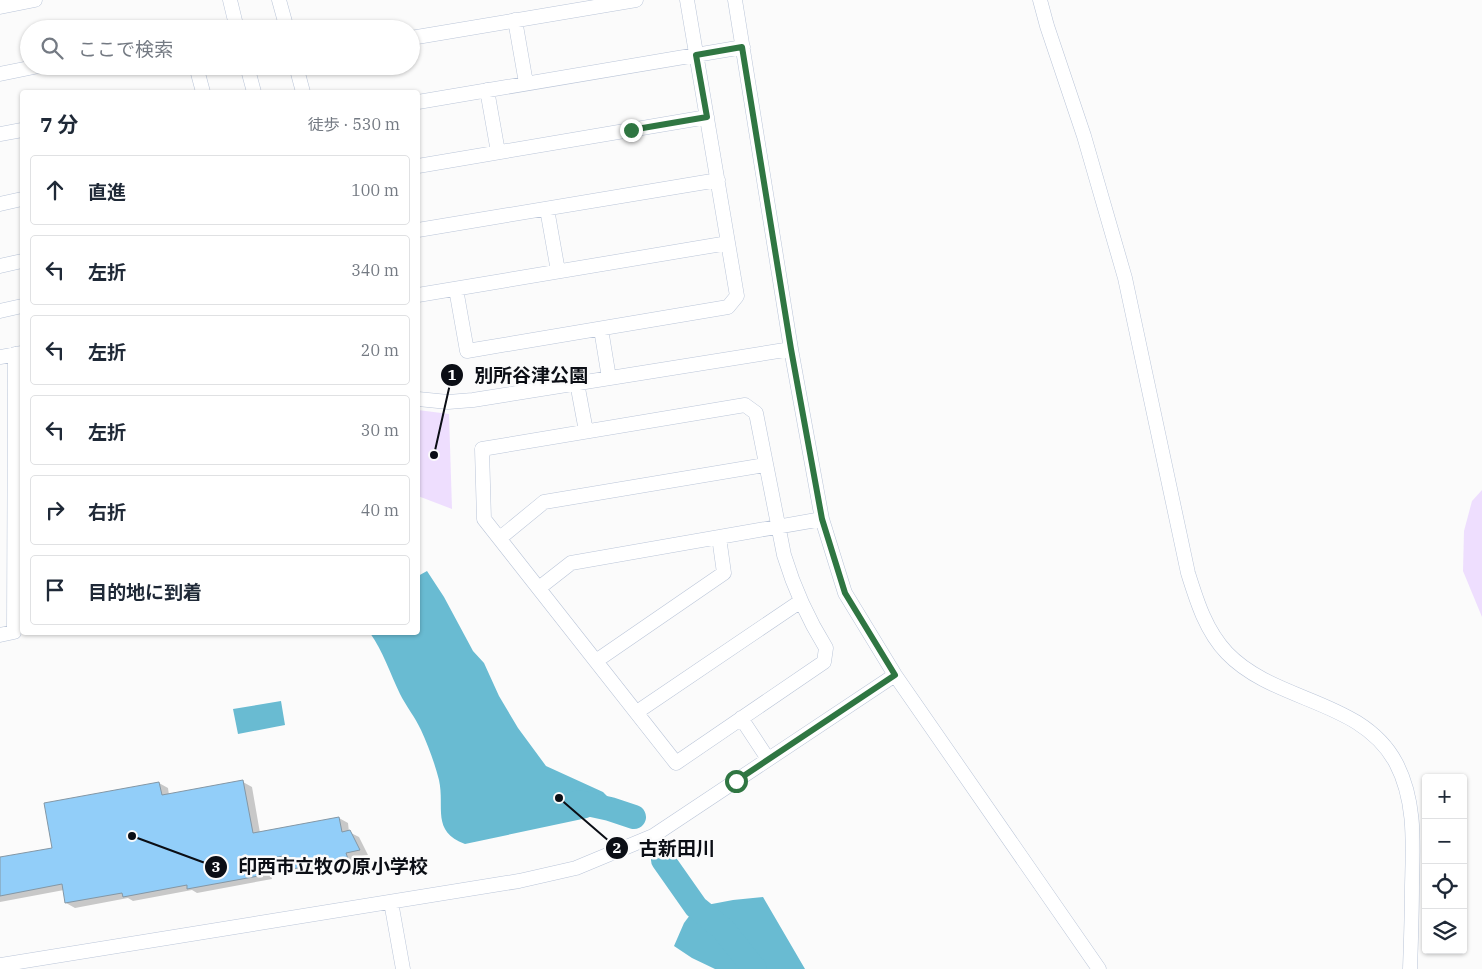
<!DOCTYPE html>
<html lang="ja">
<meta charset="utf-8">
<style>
:root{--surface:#fff;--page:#f2f2f3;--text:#1f2937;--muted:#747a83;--line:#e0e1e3}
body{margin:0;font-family:"IBM Plex Serif","Noto Sans JP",serif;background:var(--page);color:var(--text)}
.controls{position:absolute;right:15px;bottom:15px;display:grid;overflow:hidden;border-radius:5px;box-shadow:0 1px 4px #0004}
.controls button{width:45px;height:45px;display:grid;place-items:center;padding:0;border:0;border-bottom:1px solid var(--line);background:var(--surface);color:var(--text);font:25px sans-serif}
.stop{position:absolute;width:15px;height:15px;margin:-11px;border:4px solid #2f7642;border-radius:50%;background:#fff}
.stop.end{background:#2f7642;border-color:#fff;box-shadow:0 1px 5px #0008}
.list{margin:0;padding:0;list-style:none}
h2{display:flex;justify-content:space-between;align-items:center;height:65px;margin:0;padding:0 20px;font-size:21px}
h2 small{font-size:16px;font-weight:400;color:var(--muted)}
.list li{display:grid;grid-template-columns:32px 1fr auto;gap:15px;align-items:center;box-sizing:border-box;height:70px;margin:0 10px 10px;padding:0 10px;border:1px solid var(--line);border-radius:5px}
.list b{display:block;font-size:19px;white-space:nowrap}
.list em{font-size:16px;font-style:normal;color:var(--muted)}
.icon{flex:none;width:28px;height:28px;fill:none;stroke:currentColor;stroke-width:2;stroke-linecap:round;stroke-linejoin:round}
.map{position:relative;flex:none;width:1482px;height:969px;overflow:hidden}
.search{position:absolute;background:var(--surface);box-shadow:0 1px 4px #0004;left:20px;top:20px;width:400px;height:55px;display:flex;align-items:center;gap:12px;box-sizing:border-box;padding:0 18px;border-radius:28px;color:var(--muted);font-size:19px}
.panel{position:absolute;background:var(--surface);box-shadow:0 1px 4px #0004;left:20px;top:90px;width:400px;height:545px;border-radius:5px}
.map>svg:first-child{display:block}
</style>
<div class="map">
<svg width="1482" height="969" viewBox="0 0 1482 969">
<rect width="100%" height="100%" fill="#fbfbfb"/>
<path fill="#eedefe" d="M418,410L449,414L452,509L418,496Z
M1482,490V617L1463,571L1464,531L1472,501Z"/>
<path fill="#69bbd2" d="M427,571L444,597L473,651L484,663L499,696L518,728L546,766L603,792L612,801L610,809L587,818L465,844C431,831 445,808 439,780C435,764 428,745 421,730C415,717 406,706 400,694C390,673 383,651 370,633L418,632V576Z
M281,701L285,725L238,734L233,709Z
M763,897L805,969H715L692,958L674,946L684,923L696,907L733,900Z"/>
<path fill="#0003" d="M243,782L252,787L260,833L339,818L348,823L349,832L359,837L368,855L355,857L356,863L296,874L287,869L286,862L269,865L272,879L197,893L192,890L133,901L128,898L75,908L66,903L64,890L0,902V858L53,849L159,783L168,788L169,795Z"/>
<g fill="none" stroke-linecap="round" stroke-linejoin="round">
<path stroke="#69bbd2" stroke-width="24" d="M578,802L610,809L634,817
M663,860L696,907L723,929L755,969"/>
</g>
<path fill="#92cef9" stroke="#8497a5" d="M243,780L253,833L339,817L342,832L350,830L360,850L346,853L348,859L286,870L284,856L261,860L264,875L187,889V885L123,897L122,893L65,903L62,884L0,896V857L52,848L44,803L159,782L162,795Z"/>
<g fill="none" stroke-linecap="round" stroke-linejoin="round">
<g stroke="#bac5d8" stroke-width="15">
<path id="minor" d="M230,0L237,29
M279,0L287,29
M735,0L791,349L822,519L845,593L895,675L1099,969
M1040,0L1047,26L1084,136L1125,278L1188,573C1197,602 1206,631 1227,653C1275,703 1362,699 1396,763C1416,801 1413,844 1412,886C1412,913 1411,941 1410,969
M0,7L35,0
M515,20L526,83
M411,38L636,0
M196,66L203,92
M247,66L254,92
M296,66L303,92
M0,74L39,66
M487,90L498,152
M418,102L743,47
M0,134L22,130
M418,166L707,117
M0,204L22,199
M547,209L558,271
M418,230L718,180
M0,266L22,261
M456,289L467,351L728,307L737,296L687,0
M418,295L728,243
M0,311L22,306
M601,329L609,378
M0,357L22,353
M577,383L586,431
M418,399L448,402L473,400L791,349
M745,405L756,413L784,555C794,588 808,619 826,648L824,662L676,763L484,519L482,449Z
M500,538L544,502L765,465
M539,588L571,563L822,519
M0,635L14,632L15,354
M596,661L724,573L719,537
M637,712L801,601
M741,718L768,759
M391,902L403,969
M0,965L519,881L576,868L653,836L895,675"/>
</g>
<use href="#minor" stroke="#fff" stroke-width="14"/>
</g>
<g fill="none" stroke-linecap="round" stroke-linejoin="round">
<path stroke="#2f7642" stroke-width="6" d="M631,130L707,117L696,55L742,47L791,349L822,519L845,593L895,675L736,781"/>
</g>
<path fill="none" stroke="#0b0e15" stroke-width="2" d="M434 455L452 375M559 798L617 848M132 836L216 867"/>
<g fill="#0b0e15" stroke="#fbfbfb" stroke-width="2">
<circle cx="434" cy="455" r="5"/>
<circle cx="559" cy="798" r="5"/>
<circle cx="132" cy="836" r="5"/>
<circle cx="452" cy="375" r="12"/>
<circle cx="617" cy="848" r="12"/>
<circle cx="216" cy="867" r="12"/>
</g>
<g font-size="15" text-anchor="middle" font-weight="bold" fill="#fff">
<text x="452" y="380">1</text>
<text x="617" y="853">2</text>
<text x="216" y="872">3</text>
</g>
<g font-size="19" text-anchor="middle" font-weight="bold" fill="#0b0e15" stroke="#fbfbfb" stroke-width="5" stroke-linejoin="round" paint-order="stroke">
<text x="531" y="382">別所谷津公園</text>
<text x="677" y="855">古新田川</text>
<text x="333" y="873">印西市立牧の原小学校</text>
</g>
</svg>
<div class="controls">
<button>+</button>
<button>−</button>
<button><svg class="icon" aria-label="locate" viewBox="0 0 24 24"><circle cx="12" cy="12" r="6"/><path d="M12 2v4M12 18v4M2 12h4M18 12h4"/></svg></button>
<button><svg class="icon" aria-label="layers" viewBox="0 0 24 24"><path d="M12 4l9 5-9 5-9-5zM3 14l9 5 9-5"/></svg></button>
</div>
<div class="stop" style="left:736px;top:781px"></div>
<div class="stop end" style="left:631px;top:130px"></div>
<div class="search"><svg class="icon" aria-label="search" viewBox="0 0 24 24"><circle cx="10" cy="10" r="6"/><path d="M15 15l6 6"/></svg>ここで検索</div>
<section class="panel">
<h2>7 分<small>徒歩 · 530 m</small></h2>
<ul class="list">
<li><svg class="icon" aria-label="ahead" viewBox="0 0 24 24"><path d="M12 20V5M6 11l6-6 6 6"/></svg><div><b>直進</b></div><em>100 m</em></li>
<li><svg class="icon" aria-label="left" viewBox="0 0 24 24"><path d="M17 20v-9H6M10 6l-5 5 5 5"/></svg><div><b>左折</b></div><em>340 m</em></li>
<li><svg class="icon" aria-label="left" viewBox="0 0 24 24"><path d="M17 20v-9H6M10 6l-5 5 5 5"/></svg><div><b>左折</b></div><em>20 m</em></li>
<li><svg class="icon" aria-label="left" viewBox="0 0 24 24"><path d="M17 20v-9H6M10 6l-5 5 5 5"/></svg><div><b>左折</b></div><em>30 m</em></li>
<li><svg class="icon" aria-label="right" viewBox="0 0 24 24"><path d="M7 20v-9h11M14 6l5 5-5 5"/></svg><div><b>右折</b></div><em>40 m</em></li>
<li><svg class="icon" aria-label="arrive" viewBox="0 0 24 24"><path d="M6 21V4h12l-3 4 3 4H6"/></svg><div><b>目的地に到着</b></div></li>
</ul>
</section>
</div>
